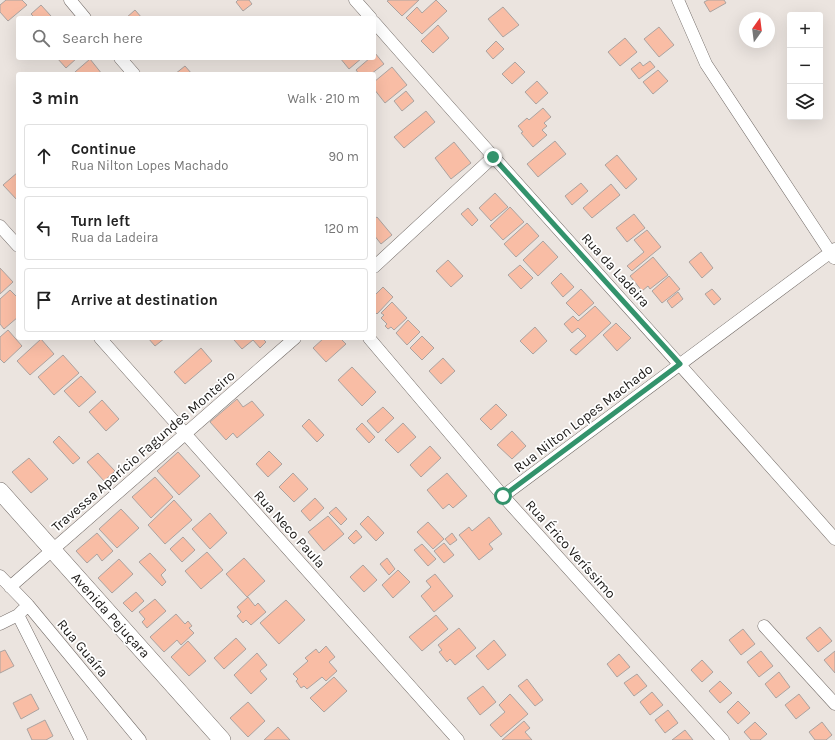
<!DOCTYPE html>
<meta charset="utf-8">
<style>
:root{--surface:#fff;--page:#f2f2f2;--text:#222;--muted:#767676;--line:#e0e0e0}
body{margin:0;font-family:Karla,sans-serif;background:var(--page);color:var(--text)}
.controls{position:absolute;right:12px;top:12px;display:grid;overflow:hidden;border-radius:4px;box-shadow:0 4px 16px #0002}
.controls button{width:36px;height:36px;display:grid;place-items:center;padding:0;border:0;border-bottom:1px solid var(--line);background:var(--surface);color:var(--text);font:20px sans-serif}
.compass{position:absolute;left:739px;top:12px;width:36px;height:36px;border-radius:50%;background:var(--surface);box-shadow:0 4px 16px #0002;rotate:14deg}
.stop{position:absolute;width:12px;height:12px;margin:-9px;border:3px solid #33936c;border-radius:50%;background:#fff}
.stop.end{background:#33936c;border-color:#fff;box-shadow:0 1px 4px #0008}
.list{margin:0;padding:0;list-style:none}
h2{display:flex;justify-content:space-between;align-items:center;height:52px;margin:0;padding:0 16px;font-size:17px}
h2 small{font-size:13px;font-weight:400;color:var(--muted)}
.list li{display:grid;grid-template-columns:26px 1fr auto;gap:12px;align-items:center;box-sizing:border-box;height:64px;margin:0 8px 8px;padding:0 8px;border:1px solid var(--line);border-radius:4px}
.list b{display:block;font-size:15px;white-space:nowrap}
.list p{margin:0;font-size:13px;white-space:nowrap;color:var(--muted)}
.list em{font-size:13px;font-style:normal;color:var(--muted)}
.icon{flex:none;width:22px;height:22px;fill:none;stroke:currentColor;stroke-width:2;stroke-linecap:round;stroke-linejoin:round}
.map{position:relative;flex:none;width:835px;height:740px;overflow:hidden}
.search{position:absolute;background:var(--surface);box-shadow:0 4px 16px #0002;left:16px;top:16px;width:360px;height:44px;display:flex;align-items:center;gap:10px;box-sizing:border-box;padding:0 14px;border-radius:4px;color:var(--muted);font-size:15px}
.panel{position:absolute;background:var(--surface);box-shadow:0 4px 16px #0002;left:16px;top:72px;width:360px;height:268px;border-radius:4px}
.map>svg:first-child{display:block}
</style>
<div class="map">
<svg width="835" height="740" viewBox="0 0 835 740">
<rect width="100%" height="100%" fill="#ebe4df"/>
<path fill="#f9bda5" stroke="#aba3a0" d="M6,0H22L27,5L8,21L0,12V5Z
M238,0H249L252,4L243,11L236,2Z
M389,0H419L402,16L387,1Z
M436,0L447,11L422,34L406,18L417,7L422,13Z
M708,0H724L726,3L710,12L704,2Z
M41,5L51,16L49,18H35L31,14Z
M503,7L519,25L503,37L488,19Z
M135,10L142,18H126Z
M438,25L449,38L433,53L421,41Z
M659,27L674,45L659,57L644,39Z
M625,38L637,52L620,66L608,52Z
M496,41L504,49L493,59L486,51Z
M375,53L384,64L371,74H359L356,70L370,58H374V55Z
M57,58H77L66,68Z
M340,58H362L349,69Z
M90,59L102,74H77L75,72Z
M650,61L655,67L639,79L631,69L640,62L643,66Z
M515,62L525,72L512,84L502,74Z
M185,66L192,74H175Z
M392,67L407,85L385,103L374,89V82Z
M658,70L668,81L653,94L643,82Z
M537,81L548,93L536,104L525,92Z
M406,91L414,101L402,111L394,101Z
M543,108L551,117L544,123L547,126L542,130L547,135L533,147L521,133L523,132L518,126L527,118L529,120Z
M426,111L435,122L404,148L394,137Z
M555,141L566,154L538,177L527,164Z
M454,142L471,163L451,179L435,158Z
M617,155L637,179L626,189L605,165Z
M18,172V201L3,185Z
M581,183L588,191L572,205L565,196Z
M611,184L620,195L592,218L583,208Z
M495,193L508,207L491,221L479,208Z
M510,207L524,222L503,240L490,226Z
M468,208L478,220L472,226L461,214Z
M634,214L645,228L627,242L616,228Z
M377,217L392,235L381,244L374,235V219Z
M527,223L539,236L516,257L504,244Z
M647,230L661,247L632,271L627,266L644,252L634,240Z
M543,241L558,257L538,276L523,260Z
M701,252L713,268L702,278L689,262Z
M653,257L668,275L650,289L648,286L642,291L630,276Z
M448,260L463,276L451,287L436,271Z
M520,265L533,278L521,289L508,275Z
M0,268L13,282L0,294Z
M561,273L574,287L563,297L551,283Z
M669,276L680,289L662,303L652,291Z
M383,287L393,297L377,314L374,311V296Z
M581,289L594,303L579,316L566,303Z
M712,289L721,299L714,305L705,294Z
M10,290L18,298V317L4,329L0,324V299Z
M678,292L683,299L672,308L667,301Z
M392,302L407,318L394,330L391,327L388,329L385,326L387,324L381,318L384,315L381,313Z
M595,306L611,323L576,355L570,350L586,336L578,328L572,333L564,324L573,316L578,321Z
M408,320L420,332L407,345L396,333Z
M616,323L631,338L617,351L603,335Z
M535,327L547,341L533,354L520,341Z
M8,330L22,346L4,363L0,359V337Z
M422,336L434,348L422,360L410,348Z
M148,338H165L155,346Z
M236,338H262L266,342L260,348L253,340L242,349L234,340Z
M324,338H340L346,344L326,362L313,348Z
M41,339L54,354L30,375L17,361Z
M201,348L212,361L185,384L174,372Z
M63,355L79,373L54,395L38,377Z
M443,358L455,371L441,384L429,371Z
M352,367L376,392L362,406L338,380Z
M81,376L96,392L79,407L64,391Z
M237,399L243,407L252,401L264,415L237,438L233,433L226,440L210,422Z
M102,400L119,419L106,431L89,412Z
M496,404L507,415L491,430L480,419Z
M383,407L394,418L378,433L367,421Z
M309,419L324,435L317,442L302,426Z
M362,423L375,437L369,443L356,429Z
M403,423L416,437L398,453L385,440Z
M512,431L526,446L512,459L497,445Z
M59,436L80,458L73,464L53,442Z
M430,446L441,458L421,477L410,465Z
M269,451L282,464L268,477L256,464Z
M178,452L200,476L179,495L157,471Z
M98,453L115,471L104,481L87,462Z
M29,458L48,479L31,493L12,472Z
M293,473L308,489L294,502L279,487Z
M447,473L467,496L453,508L449,504L443,509L427,490Z
M155,477L173,497L151,518L132,497Z
M315,498L324,508L310,521L301,511Z
M174,500L192,520L165,544L148,525Z
M336,507L347,519L341,525L329,513Z
M121,509L139,528L117,548L99,529Z
M210,513L227,533L210,549L192,529Z
M328,516L344,534L324,551L308,532Z
M368,516L384,533L376,541L360,524Z
M489,517L502,534L489,544L493,549L479,560L459,535L469,527L472,531Z
M428,522L444,539L433,549L417,532Z
M356,530L362,537L354,544L348,538Z
M97,533L113,551L102,561L97,554L87,563L76,551Z
M452,533L457,540L450,545L445,539Z
M183,537L195,550L182,562L170,549Z
M444,543L454,555L444,563L434,551Z
M422,544L436,559L428,566L414,550Z
M207,552L223,570L201,589L185,571Z
M150,553L166,570L161,575L166,582L162,586L139,562Z
M244,558L265,581L247,597L226,574Z
M387,558L395,569L389,575L380,564Z
M119,559L133,574L112,593L98,578Z
M363,565L377,580L364,592L350,577Z
M398,570L410,582L393,598L382,585Z
M435,574L453,596L434,612L421,596L431,587L426,581Z
M136,592L144,601L132,612L123,603Z
M248,597L255,606L258,603L266,612L251,625L246,620L243,623L237,616L241,612L237,607Z
M155,599L166,611L147,628L142,622L145,619L139,612Z
M286,600L305,620L279,644L260,623Z
M176,614L185,624L188,621L192,626L189,628L194,633L181,645L177,640L164,652L150,637Z
M436,615L448,629L422,651L409,637Z
M820,627L832,641L818,652L806,638Z
M459,628L476,648L455,665L450,659L447,662L439,652L442,650L438,645Z
M743,629L755,644L741,655L729,640Z
M236,638L246,649L224,669L214,658Z
M494,640L506,655L488,670L476,656Z
M188,641L206,661L189,676L171,657Z
M326,646L335,657L329,662L337,671L326,681L322,677L307,689L304,686L301,688L296,681L298,679L293,674L308,661L305,658L316,649L319,653Z
M5,650L14,666L0,673V652Z
M761,651L773,666L759,677L747,662Z
M835,651V673L824,660Z
M257,653L267,665L260,671L267,679L251,694L234,675Z
M619,654L630,667L617,677L607,664Z
M702,660L713,672L702,682L691,670Z
M779,672L790,687L776,698L765,684Z
M637,674L647,686L634,696L624,683Z
M334,677L347,691L324,712L310,698Z
M527,679L543,700L535,706L518,686Z
M720,681L732,693L720,703L709,691Z
M483,686L496,702L480,715L467,698Z
M652,692L663,705L650,715L640,702Z
M31,694L39,709L21,719L13,703Z
M510,694L528,714L501,737L490,725L505,712L499,705Z
M799,694L810,708L796,719L785,705Z
M738,701L750,713L738,724L727,712Z
M248,702L265,721L248,737L230,718Z
M668,710L678,723L665,733L655,720Z
M45,720L53,736L46,740H32L27,729Z
M524,721L530,728L525,732L532,740H502Z
M755,722L767,734L760,740H751L744,732Z
M822,722L832,735L826,740H815L809,732Z
M278,727L290,740H264Z
M685,730L693,740H672Z"/>
<g fill="none" stroke-linecap="round" stroke-linejoin="round">
<g stroke="#726b67" stroke-width="13">
<path id="street" d="M70,0L85,18
M355,0L371,18
M678,0L706,64L834,258
M374,22C526,195 682,366 835,539
M120,58L134,74
M0,226L18,246
M374,267L493,157
M100,338L458,740
M369,338L503,496L723,740
M503,496L835,249
M0,576L28,605L140,740
M10,587L295,338
M18,615L81,740
M0,624L18,615L23,610
M764,626L835,704"/>
</g>
<g stroke="#726b67" stroke-width="18">
<path id="secondary" d="M0,491L222,740"/>
</g>
<use href="#street" stroke="#fff" stroke-width="12"/>
<use href="#secondary" stroke="#fff" stroke-width="17"/>
</g>
<g fill="none" stroke-linecap="round" stroke-linejoin="round">
<path stroke="#33936c" stroke-width="5" d="M493,157L680,364L503,496"/>
</g>
<g text-anchor="middle" stroke-width="3.5" stroke-linejoin="round" paint-order="stroke">
<g font-size="14" fill="#1b1917" stroke="#fff">
<text transform="translate(616 270) rotate(48)" y="5">Rua da Ladeira</text>
<text transform="translate(583 418) rotate(-37)" y="5">Rua Nilton Lopes Machado</text>
<text transform="translate(143 451) rotate(-41)" y="5">Travessa Aparício Fagundes Monteiro</text>
<text transform="translate(290 529) rotate(48)" y="5">Rua Neco Paula</text>
<text transform="translate(571 549) rotate(48)" y="5">Rua Érico Veríssimo</text>
<text transform="translate(111 615) rotate(48)" y="5">Avenida Pejuçara</text>
<text transform="translate(83 648) rotate(50)" y="5">Rua Guaíra</text>
</g>
</g>
</svg>
<div class="controls">
<button>+</button>
<button>−</button>
<button><svg class="icon" aria-label="layers" viewBox="0 0 24 24"><path d="M12 4l9 5-9 5-9-5zM3 14l9 5 9-5"/></svg></button>
</div>
<svg class="compass" viewBox="-18 -18 36 36"><path d="M0-13l5 13h-10z" fill="#e53935"/><path d="M0 13l5-13h-10z" fill="#767676"/></svg>
<div class="stop" style="left:503px;top:496px"></div>
<div class="stop end" style="left:493px;top:157px"></div>
<div class="search"><svg class="icon" aria-label="search" viewBox="0 0 24 24"><circle cx="10" cy="10" r="6"/><path d="M15 15l6 6"/></svg>Search here</div>
<section class="panel">
<h2>3 min<small>Walk · 210 m</small></h2>
<ul class="list">
<li><svg class="icon" aria-label="ahead" viewBox="0 0 24 24"><path d="M12 20V5M6 11l6-6 6 6"/></svg><div><b>Continue</b><p>Rua Nilton Lopes Machado</p></div><em>90 m</em></li>
<li><svg class="icon" aria-label="left" viewBox="0 0 24 24"><path d="M17 20v-9H6M10 6l-5 5 5 5"/></svg><div><b>Turn left</b><p>Rua da Ladeira</p></div><em>120 m</em></li>
<li><svg class="icon" aria-label="arrive" viewBox="0 0 24 24"><path d="M6 21V4h12l-3 4 3 4H6"/></svg><div><b>Arrive at destination</b></div></li>
</ul>
</section>
</div>
